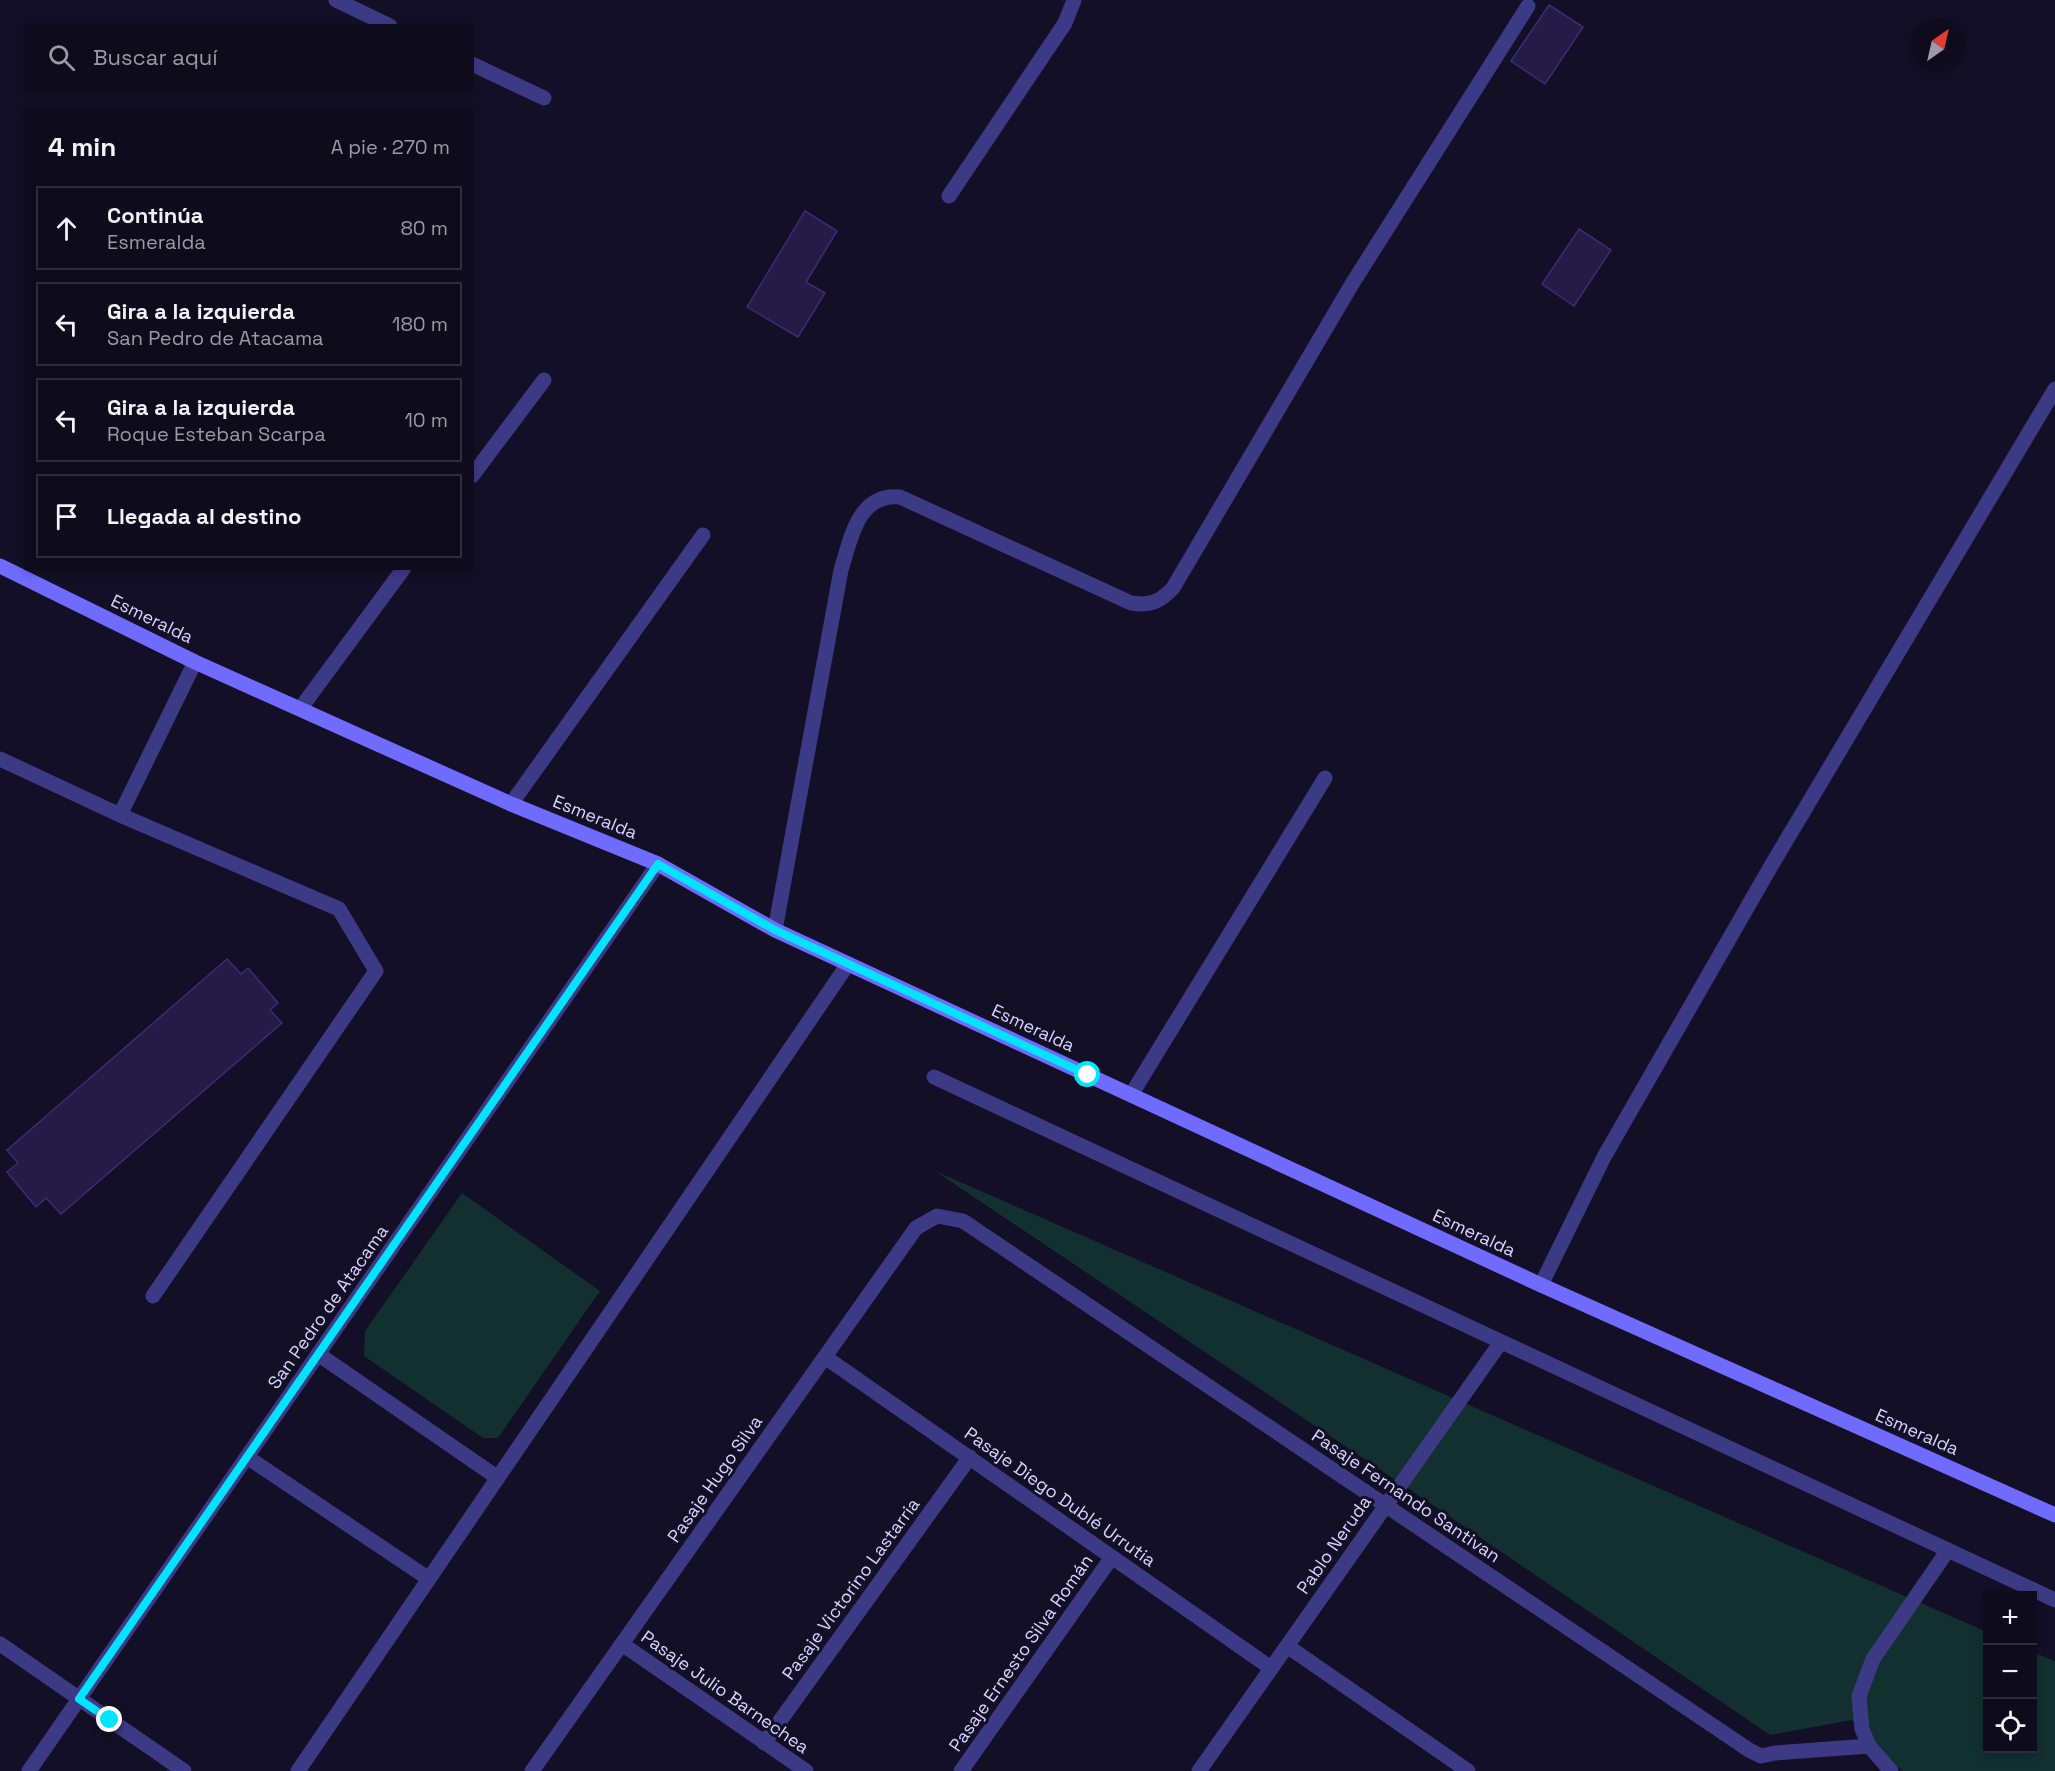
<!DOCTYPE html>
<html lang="es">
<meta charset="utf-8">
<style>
:root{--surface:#0e0b1c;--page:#1c1929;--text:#f1f3f6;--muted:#9b9ba3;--line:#2e2b3b}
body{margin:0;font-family:"Space Grotesk",sans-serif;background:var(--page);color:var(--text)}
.controls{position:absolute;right:18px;bottom:18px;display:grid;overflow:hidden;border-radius:0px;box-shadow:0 3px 9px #0003}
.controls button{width:54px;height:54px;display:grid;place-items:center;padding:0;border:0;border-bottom:2px solid var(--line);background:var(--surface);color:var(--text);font:30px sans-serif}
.compass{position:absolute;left:1911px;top:18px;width:54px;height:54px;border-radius:50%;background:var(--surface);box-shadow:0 3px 9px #0003;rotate:34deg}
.stop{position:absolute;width:18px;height:18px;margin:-14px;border:4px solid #00e5ff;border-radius:50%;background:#fff}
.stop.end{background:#00e5ff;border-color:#fff;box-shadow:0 2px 6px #0008}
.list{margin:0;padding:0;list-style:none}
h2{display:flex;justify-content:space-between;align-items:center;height:78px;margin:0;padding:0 24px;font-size:26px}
h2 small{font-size:20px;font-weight:400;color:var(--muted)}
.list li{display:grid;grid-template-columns:39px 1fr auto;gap:18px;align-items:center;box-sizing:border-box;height:84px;margin:0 12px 12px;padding:0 12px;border:2px solid var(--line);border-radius:0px}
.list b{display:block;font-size:22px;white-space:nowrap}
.list p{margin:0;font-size:20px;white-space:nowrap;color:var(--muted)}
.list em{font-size:20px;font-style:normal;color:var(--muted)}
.icon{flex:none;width:33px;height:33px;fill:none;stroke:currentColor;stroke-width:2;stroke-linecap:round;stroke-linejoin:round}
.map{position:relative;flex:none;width:2055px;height:1771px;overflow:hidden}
.search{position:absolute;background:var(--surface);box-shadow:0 3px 9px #0003;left:24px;top:24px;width:450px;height:66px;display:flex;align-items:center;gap:15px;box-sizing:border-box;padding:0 21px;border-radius:0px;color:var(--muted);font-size:22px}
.panel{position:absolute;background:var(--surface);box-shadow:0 3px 9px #0003;left:24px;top:108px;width:450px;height:462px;border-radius:0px}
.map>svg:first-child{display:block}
</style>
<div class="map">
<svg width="2055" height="1771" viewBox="0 0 2055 1771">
<rect width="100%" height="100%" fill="#130f26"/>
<path fill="#12302f" d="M935,1171L1987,1632L1988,1748H2032L2033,1652L2055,1661V1771H1904L1879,1755L1852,1720L1770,1735L1415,1493Z
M462,1193L600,1291L498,1438H483L364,1356L365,1331Z"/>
<path fill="#241b47" stroke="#3b2d73" stroke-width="1.5" d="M1549,5L1583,27L1545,84L1511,61Z
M805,211L837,231L806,282L825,293L798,337L747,307Z
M1579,229L1611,250L1574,306L1542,284Z
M227,959L241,974L248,968L278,1003L270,1010L282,1023L61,1214L46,1198L36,1207L7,1172L18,1163L7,1150Z"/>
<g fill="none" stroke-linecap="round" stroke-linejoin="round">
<path stroke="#3d3a85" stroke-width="15" d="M949,196L1065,23L1074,0
M472,476L544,380
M300,709L404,568
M0,759L120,815L339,909L376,971L153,1296
M511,804L703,535
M120,815L195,662
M1131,1095L1325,778
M1541,1285L1604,1157L1771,866L2055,389"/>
<path stroke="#3d3a85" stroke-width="15" d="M336,0L390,26
M472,64L544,98
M775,930L841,570C851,538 858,493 900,497L1131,603C1150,606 1160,602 1173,588L1352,284L1528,6
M934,1077L2055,1600
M318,1354L498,1478
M825,1357L1271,1668
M247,1457L429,1579
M0,1644L184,1771
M622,1644L806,1771
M1287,1646L1468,1771
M764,1743L970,1457
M29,1771L658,864
M298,1771L848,964
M532,1771L916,1228L937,1216L963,1221L1749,1750L1761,1756L1775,1753L1869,1746
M961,1771L1112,1557
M1199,1771L1501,1342
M1891,1771L1869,1746L1862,1729L1859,1696L1873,1659L1948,1550"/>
<path stroke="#6f6bff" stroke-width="15" d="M0,566L195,662L511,804L658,864L775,930L1541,1285L2055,1515"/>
</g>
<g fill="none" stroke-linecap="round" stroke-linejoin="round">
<path stroke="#00e5ff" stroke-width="8" d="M110,1720L79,1699L658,864L775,930L1088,1075"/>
</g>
<g text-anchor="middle" stroke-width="6" stroke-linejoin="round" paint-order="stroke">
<g font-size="18" fill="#d9d4ff" stroke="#130f26">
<text transform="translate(152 619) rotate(26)" y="6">Esmeralda</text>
<text transform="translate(595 817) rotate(22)" y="6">Esmeralda</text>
<text transform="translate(1033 1028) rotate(25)" y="6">Esmeralda</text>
<text transform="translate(1474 1233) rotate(25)" y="6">Esmeralda</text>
<text transform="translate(328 1307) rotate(-55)" y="6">San Pedro de Atacama</text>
<text transform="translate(1917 1432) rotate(24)" y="6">Esmeralda</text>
<text transform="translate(715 1479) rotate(-55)" y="6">Pasaje Hugo Silva</text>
<text transform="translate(1406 1496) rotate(34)" y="6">Pasaje Fernando Santivan</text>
<text transform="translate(1060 1497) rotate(35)" y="6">Pasaje Diego Dublé Urrutia</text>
<text transform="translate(1334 1545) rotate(-55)" y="6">Pablo Neruda</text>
<text transform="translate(851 1589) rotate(-54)" y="6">Pasaje Victorino Lastarria</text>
<text transform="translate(1021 1653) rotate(-55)" y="6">Pasaje Ernesto Silva Román</text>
<text transform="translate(725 1692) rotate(35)" y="6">Pasaje Julio Barnechea</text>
</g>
</g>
</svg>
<div class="controls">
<button>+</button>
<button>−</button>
<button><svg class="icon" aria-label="locate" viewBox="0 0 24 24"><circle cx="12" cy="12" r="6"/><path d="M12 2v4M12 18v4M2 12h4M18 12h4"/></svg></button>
</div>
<svg class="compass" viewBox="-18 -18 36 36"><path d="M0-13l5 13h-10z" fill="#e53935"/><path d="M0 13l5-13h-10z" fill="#9b9ba3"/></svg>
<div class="stop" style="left:1088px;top:1075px"></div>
<div class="stop end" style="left:110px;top:1720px"></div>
<div class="search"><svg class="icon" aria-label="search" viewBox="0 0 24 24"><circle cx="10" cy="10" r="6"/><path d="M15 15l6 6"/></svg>Buscar aquí</div>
<section class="panel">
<h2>4 min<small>A pie · 270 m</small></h2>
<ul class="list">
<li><svg class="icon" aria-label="ahead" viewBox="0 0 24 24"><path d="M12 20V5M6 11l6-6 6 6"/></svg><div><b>Continúa</b><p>Esmeralda</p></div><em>80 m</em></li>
<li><svg class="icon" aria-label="left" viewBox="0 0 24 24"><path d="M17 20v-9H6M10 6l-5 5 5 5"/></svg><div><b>Gira a la izquierda</b><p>San Pedro de Atacama</p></div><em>180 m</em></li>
<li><svg class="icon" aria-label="left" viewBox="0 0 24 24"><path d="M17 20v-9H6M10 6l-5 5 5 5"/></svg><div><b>Gira a la izquierda</b><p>Roque Esteban Scarpa</p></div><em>10 m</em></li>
<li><svg class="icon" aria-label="arrive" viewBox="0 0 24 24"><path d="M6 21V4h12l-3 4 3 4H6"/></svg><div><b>Llegada al destino</b></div></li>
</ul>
</section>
</div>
